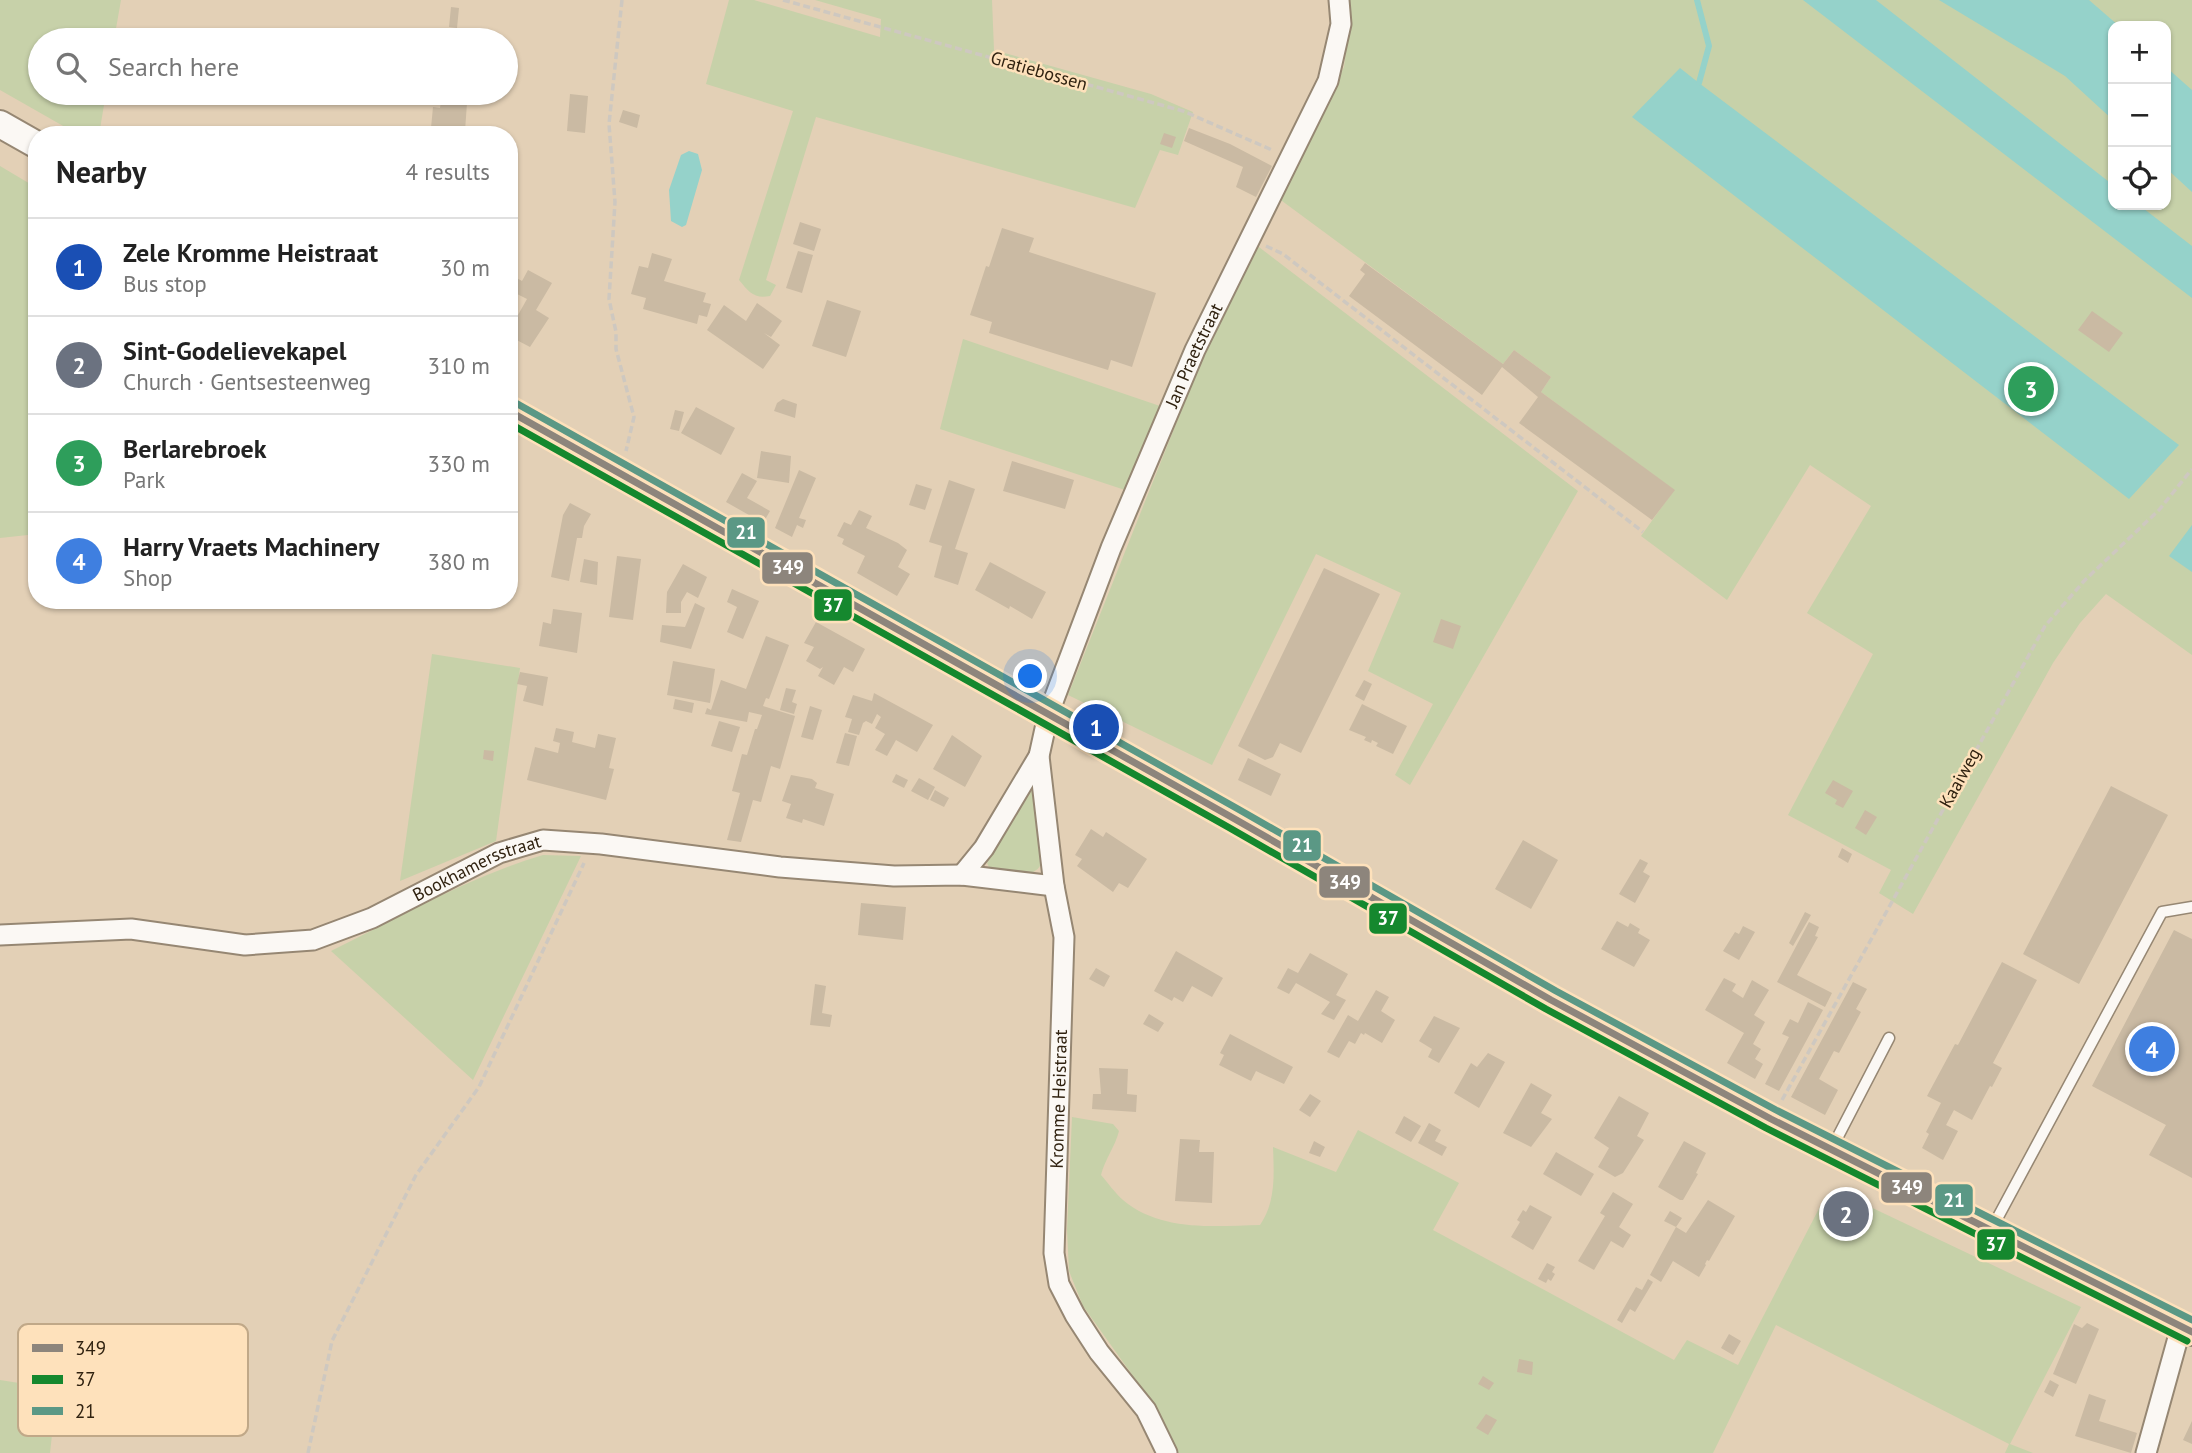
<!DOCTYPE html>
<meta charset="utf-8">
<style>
:root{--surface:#fff;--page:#f2f2f2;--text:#222;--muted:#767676;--line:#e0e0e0;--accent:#db2777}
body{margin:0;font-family:"PT Sans",sans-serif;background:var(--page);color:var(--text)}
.controls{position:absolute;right:21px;top:21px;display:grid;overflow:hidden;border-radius:14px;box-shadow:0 2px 5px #0004}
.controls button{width:63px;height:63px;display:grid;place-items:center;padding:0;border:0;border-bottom:2px solid var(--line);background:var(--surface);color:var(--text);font:35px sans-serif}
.you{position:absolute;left:1031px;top:677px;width:24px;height:24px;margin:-18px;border:5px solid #fff;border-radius:50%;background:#1a73e8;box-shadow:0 0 0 10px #1a73e833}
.badge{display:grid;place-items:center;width:46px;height:46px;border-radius:50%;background:var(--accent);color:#fff;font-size:23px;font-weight:700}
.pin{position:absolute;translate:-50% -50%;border:4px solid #fff;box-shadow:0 2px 7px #0006}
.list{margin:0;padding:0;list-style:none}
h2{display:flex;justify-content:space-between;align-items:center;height:91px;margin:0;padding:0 28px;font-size:30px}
h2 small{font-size:23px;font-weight:400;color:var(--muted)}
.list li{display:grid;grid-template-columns:46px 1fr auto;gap:21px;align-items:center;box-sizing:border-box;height:98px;padding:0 28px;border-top:2px solid var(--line)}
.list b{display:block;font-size:26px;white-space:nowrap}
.list p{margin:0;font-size:23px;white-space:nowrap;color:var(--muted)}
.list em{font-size:23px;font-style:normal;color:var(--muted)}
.icon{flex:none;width:38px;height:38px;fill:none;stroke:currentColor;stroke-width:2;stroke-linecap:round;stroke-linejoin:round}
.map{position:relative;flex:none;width:2192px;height:1453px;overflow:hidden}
.search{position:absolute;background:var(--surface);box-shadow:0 2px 5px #0004;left:28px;top:28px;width:490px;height:77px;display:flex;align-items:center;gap:18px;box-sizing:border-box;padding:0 24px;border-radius:38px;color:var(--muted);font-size:26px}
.panel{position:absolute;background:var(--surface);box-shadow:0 2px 5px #0004;left:28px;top:126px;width:490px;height:483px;border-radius:28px}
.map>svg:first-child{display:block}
</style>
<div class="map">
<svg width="2192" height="1453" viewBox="0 0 2192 1453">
<rect width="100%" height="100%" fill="#e3d0b6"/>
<path fill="#c7d1a9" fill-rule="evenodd" d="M0,0H121L114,40H40V93H106L99,135H79L0,90Z
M729,0H754L880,37L881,19L815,0H992L994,50L1151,94L1193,112L1178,155L1160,150L1135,208L816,117L766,280L776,285L770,296C754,299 749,292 739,280L793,111L706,84Z
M1349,0H2192V655L2106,594L2080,623L2053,663L1913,914L1879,893L1891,870L1788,815L1873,654L1807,613L1871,506L1810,465L1727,600L1641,536L1674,490L1541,392L1551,377L1514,350L1503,364L1278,198L1344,67L1350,19ZM2113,26H2166V205H2113Z
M0,166L37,188V534L0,538Z
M1255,244L1578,491L1410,785L1395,775L1433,704L1368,671L1401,593L1316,554L1212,765L1068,695L1209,341Z
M963,339L1160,406L1125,490L940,429Z
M432,654L520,668L496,841L400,881Z
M1032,790L1041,864C1034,881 1005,871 990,869L987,863Z
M543,855L581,856L473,1080L331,951C400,917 469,877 543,855Z
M1072,1117L1113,1124L1119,1131C1115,1147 1105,1159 1101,1175C1108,1183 1115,1193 1123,1200C1161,1232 1214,1226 1260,1225C1276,1202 1274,1174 1273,1147L1336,1172L1358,1130L1459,1183L1433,1230L1674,1360L1687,1340L1738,1365L1825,1197L1838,1203L1843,1194L2081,1307L2010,1444L2033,1453H2005L2009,1444L1776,1325L1713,1453H1176L1148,1397L1083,1306L1069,1271L1067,1230Z
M0,1380L57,1389L50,1453H0Z"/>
<path fill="#95d2ca" d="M1803,0H1876L2113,185V205H2139L2192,246V298Z
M1939,0H2089L2119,26H2113V120L2065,76Z
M2166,67L2192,90V192L2166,168Z
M1680,68L1699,83L2179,445L2129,499L1632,117Z
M689,151L698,154L702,170L686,225L682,227L671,221L669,190L681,155Z
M2192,525V572L2169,556Z"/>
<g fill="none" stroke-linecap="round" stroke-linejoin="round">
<path stroke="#95d2ca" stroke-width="6" d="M1697,0L1709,46L1699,83"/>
</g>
<path fill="#cabaa3" d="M451,7L459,8L457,28L449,27Z
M397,29L404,30L403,38L408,40H395Z
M570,94L588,96L585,133L567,131Z
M441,101L467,103L465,131L431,128L433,107L440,108Z
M623,110L640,115L637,128L619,122Z
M1189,128L1230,144L1272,166L1256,197L1236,187L1243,167L1184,141Z
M1164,133L1176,137L1172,148L1160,144Z
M800,222L821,229L814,251L793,244Z
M1002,228L1034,238L1029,252L1156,293L1132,367L1111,360L1108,370L989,333L992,322L970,315L986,266L989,267Z
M798,251L813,255L802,293L786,288Z
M652,253L672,259L664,281L706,293L703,302L711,304L707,317L699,315L697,324L643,309L646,298L631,294L639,266L648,268Z
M1365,263L1503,364L1514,350L1551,377L1541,392L1675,490L1652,520L1519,423L1538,397L1502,367L1482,395L1349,296L1365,274L1360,270Z
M528,270L552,283L536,310L549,318L530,347L509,336V331L527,299L509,290V274L522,281Z
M827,300L861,311L846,357L812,346Z
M757,303L782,321L771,337L764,333L780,345L763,369L707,330L724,305L746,321Z
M2092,311L2123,333L2109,352L2078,330Z
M783,399L797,404L795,418L774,411L777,403Z
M696,407L735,428L721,455L681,433Z
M675,410L684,412L679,431L670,429Z
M761,451L791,456L789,483L757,478Z
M1012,461L1074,480L1065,509L1003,491Z
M799,470L816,478L799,518L806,520L803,528L797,525L792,537L775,528Z
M742,473L757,481L747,498L770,511L763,523L726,502Z
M949,480L975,489L955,549L968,553L958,585L934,577L942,546L929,542Z
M916,484L932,489L925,510L909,505Z
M570,503L591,514L584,526L582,538H577L569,581L551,577L563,515Z
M859,510L872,516L866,528L898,543L907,550L898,567L910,574L897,596L857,573L865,556L842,544L844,539L837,536L844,522L851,525Z
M617,556L641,559L633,620L609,617Z
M584,559L598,562L597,585L580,582Z
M990,562L1046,592L1032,619L1010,606L1009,609L975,590Z
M683,564L707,577L698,598L687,592L681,602V613H666L667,592Z
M1324,568L1380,594L1301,753L1280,743L1273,757L1265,760L1238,746Z
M732,589L759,601L743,639L727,632L737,607L727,602Z
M695,603L705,608L691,649L660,642L662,625L685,627Z
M553,609L582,613L577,653L539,646L543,622L551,624Z
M1441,619L1461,626L1453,649L1433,642Z
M816,622L865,649L853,672L844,667L834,685L818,676L823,667L820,669L806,661L814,647L804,643Z
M766,636L789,645L769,699L766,698L763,706L795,716L780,769L771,766L761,802L753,800L741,842L727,840L740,793L732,791L742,754L747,755L755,729H757L762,715L749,712L747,722L705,714L707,708L711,710L721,680L746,689Z
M673,661L715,669L710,703L667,695Z
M520,672L548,677L543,706L523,701L527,686L517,684Z
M1364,680L1372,684L1364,701L1355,696Z
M786,688L796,690L792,702L797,704L794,714L780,710Z
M874,693L933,725L917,752L896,740L887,756L875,750L885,734L875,728L881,717L877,714L872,724L866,721L863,723L859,735L848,732L852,719L845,717L853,695L872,701Z
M675,699L694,703L692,713L673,709Z
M1362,704L1407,726L1393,754L1376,746L1378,743L1372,740L1371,743L1364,740L1366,737L1349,730Z
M810,706L822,710L813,740L801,737Z
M719,721L740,727L732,752L711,746Z
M556,728L574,732L572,742L595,748L598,734L616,738L609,768L614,769L606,800L527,780L535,747L558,753L560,743L553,741Z
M845,733L857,736L849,766L836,763Z
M952,735L982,756L965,787L933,769Z
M484,750L494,751L493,761L483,759Z
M1248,758L1281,774L1271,796L1238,780Z
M896,774L908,780L904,788L892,782Z
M791,775L812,779L817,783L815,788L834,794L824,826L803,819L802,823L786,818L791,804L782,801Z
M919,778L935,787L928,800L911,791Z
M1833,780L1853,791L1843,808L1835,804L1837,800L1825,793Z
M2111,786L2168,815L2079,984L2023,954Z
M935,790L949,798L944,807L930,800Z
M1865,810L1877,817L1866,835L1855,828Z
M1091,829L1103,837L1106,832L1147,859L1128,888L1119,883L1113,892L1077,866L1082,859L1075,855Z
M1523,840L1558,860L1531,909L1495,889Z
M1842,848L1852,854L1848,863L1838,857Z
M1640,859L1648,863L1643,872L1650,876L1635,903L1619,894Z
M861,903L906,907L903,940L858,935Z
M1805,912L1811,915L1793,946L1789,943Z
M1617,921L1628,927L1630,923L1640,929L1638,933L1650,940L1634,967L1601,949Z
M1809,922L1819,927L1815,936L1818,937L1797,975L1832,993L1825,1007L1777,982Z
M1743,926L1755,932L1739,960L1723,951L1735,932L1739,934Z
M2174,930L2192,939V1178L2149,1155L2166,1125L2092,1086Z
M1176,951L1223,978L1212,997L1192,986L1183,1002L1174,997L1172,1001L1154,991Z
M1310,953L1348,974L1336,995L1346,1000L1334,1020L1321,1014L1330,1002L1296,983L1289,994L1277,988L1288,968L1298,973Z
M2002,962L2037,980L1993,1063L2002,1068L1992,1087L1990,1086L1972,1120L1954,1110L1946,1125L1958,1131L1943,1160L1941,1159L1922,1148L1929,1134L1926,1132L1941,1103L1927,1096L1955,1044L1958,1045Z
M1096,968L1110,976L1104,987L1089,979Z
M1724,978L1736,984L1732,991L1743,998L1752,980L1769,990L1754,1015L1765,1022L1753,1044L1761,1049L1755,1059L1763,1064L1755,1079L1727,1063L1744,1033L1705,1010Z
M1853,982L1867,989L1856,1009L1861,1012L1839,1053L1834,1051L1819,1079L1838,1090L1825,1115L1791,1097Z
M815,984L826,986L822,1013L832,1015L830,1027L810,1025Z
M1376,990L1389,997L1381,1011L1395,1020L1382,1043L1365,1033L1364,1035L1361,1033L1355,1044L1349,1041L1339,1058L1327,1052L1348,1015L1358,1021Z
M1808,1002L1823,1010L1779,1091L1765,1084L1789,1037L1782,1034L1790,1019L1798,1023Z
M1149,1014L1164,1023L1158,1032L1143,1024Z
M1434,1016L1460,1028L1439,1063L1428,1057L1432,1049L1419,1041Z
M1230,1034L1293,1067L1284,1084L1256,1071L1251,1081L1219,1065L1224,1055L1220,1053Z
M1488,1053L1505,1062L1479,1108L1454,1093L1471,1063L1477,1067Z
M1099,1068L1128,1069L1127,1094L1137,1095L1136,1112L1092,1109L1093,1094H1101Z
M1531,1083L1552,1095L1541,1113L1552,1119L1531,1147L1503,1133Z
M1310,1094L1321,1101L1310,1117L1299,1110Z
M1619,1096L1649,1113L1637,1136L1644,1140L1623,1173L1615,1177L1598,1167L1609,1148L1594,1138Z
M1404,1116L1421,1126L1411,1142L1395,1133Z
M1429,1123L1441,1130L1435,1141L1447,1147L1442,1156L1418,1143Z
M1180,1139L1200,1140L1199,1152H1214L1212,1203L1175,1201Z
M1314,1141L1325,1147L1320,1157L1309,1153Z
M1684,1141L1706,1153L1696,1173L1698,1174L1683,1200H1680L1658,1187Z
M1556,1152L1594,1174L1581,1196L1543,1174Z
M1613,1192L1633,1204L1619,1227L1631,1235L1623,1248L1611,1241L1594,1270L1578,1261L1605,1216L1600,1213Z
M1708,1200L1735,1216L1709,1261L1707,1260L1705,1264L1706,1265L1699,1277L1673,1261L1661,1282L1650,1275L1676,1227L1686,1233Z
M1846,1204L1854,1208L1847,1224L1838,1220Z
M1530,1205L1552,1217L1533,1250L1511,1237L1520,1222L1517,1220L1523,1210L1526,1212Z
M1670,1211L1682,1218L1676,1227L1664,1221Z
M1547,1263L1555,1267L1552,1272L1555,1274L1551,1281L1548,1279L1546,1283L1538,1279Z
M1648,1279L1653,1282L1635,1312L1630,1309L1622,1323L1617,1320L1636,1287L1642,1290Z
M2087,1323L2099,1329L2076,1384L2053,1374L2074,1324L2082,1328Z
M1729,1334L1741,1341L1733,1355L1721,1348Z
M1519,1359L1533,1362L1532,1375L1517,1372Z
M1483,1376L1494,1383L1489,1390L1478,1384Z
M2050,1380L2059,1385L2053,1397L2044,1392Z
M2089,1394L2106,1400L2099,1421L2137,1433L2131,1453L2075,1436Z
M1486,1414L1497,1420L1488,1435L1476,1428Z
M2192,1421V1444L2183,1440Z"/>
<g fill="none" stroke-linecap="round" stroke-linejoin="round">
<g stroke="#968773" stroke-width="13">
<path id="service" d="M1832,1148L1889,1038
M1991,1230L2162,912L2192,907"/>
</g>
<g stroke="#968773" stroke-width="23">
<g id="minor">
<path d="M962,875L984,848L1039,756"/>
<path id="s1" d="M0,935L131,929L245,945L313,940L372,918L499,853L543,840L601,844L780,867L894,876L962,875L1054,886"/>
<path id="s2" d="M1167,1453L1146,1410L1099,1352L1075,1315L1059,1284L1054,1253L1064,937L1054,886L1039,756L1048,715L1111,548L1195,350L1328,81L1341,24L1339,0"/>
<path d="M2146,1453L2181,1327"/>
</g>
</g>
<g stroke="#968773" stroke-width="30">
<path id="secondary" d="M0,124L37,145
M509,411L1233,818L1551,1000L1771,1119L2192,1332"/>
</g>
<path stroke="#cec8c0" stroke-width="3.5" stroke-dasharray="7 3.5" stroke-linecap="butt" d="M622,0L609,124L615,202L609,299L616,332V349L634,417L626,451
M783,0L1183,111L1272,150
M1266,246L1283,254L1643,532
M1782,1100L2045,626L2085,580L2159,510L2192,469
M308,1453L332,1341L416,1175L479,1087L584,863"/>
<use href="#service" stroke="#fbf8f4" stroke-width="10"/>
<use href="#minor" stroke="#fbf8f4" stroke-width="19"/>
<use href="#secondary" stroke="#fbf8f4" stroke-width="26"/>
<g stroke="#fee1bb" stroke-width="12">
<path id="bus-1" d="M509,411L1233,818L1551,1000L1771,1119L2192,1332"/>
</g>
<g stroke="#fee1bb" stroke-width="12">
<path id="bus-2" d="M509,423L1228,827L1546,1009L1766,1128L2187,1341"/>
</g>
<g stroke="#fee1bb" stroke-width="12">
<path id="bus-3" d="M514,402L1238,809L1556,991L1776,1110L2192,1320"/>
</g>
<use href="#bus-1" stroke="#8d857c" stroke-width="7"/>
<use href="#bus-2" stroke="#15882e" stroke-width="7"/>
<use href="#bus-3" stroke="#5b9885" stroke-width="7"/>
</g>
<g text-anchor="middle" stroke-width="5" stroke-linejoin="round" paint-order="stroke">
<g font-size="18" fill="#302210" stroke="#fee1bb">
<text transform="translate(1039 71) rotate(16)" y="6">Gratiebossen</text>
<text dy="6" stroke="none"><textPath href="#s2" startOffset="1162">Jan Praetstraat</textPath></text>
<text transform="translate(1960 778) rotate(-61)" y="6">Kaaiweg</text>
<text dy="6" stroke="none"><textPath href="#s1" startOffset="494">Bookhamersstraat</textPath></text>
<text dy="6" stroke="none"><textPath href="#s2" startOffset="387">Kromme Heistraat</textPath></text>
</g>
</g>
<rect x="18" y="1324" width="230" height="112" rx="10" fill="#fee1bb" stroke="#c0a888" stroke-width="2"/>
<rect x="32" y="1344" width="31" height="8" fill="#8d857c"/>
<rect x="32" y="1375" width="31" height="9" fill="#15882e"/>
<rect x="32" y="1407" width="31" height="8" fill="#5b9885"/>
<g font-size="19" fill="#302210">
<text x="75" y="1355">349</text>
<text x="75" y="1386">37</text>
<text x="75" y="1418">21</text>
</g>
<g stroke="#fee1bb" stroke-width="2.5">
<rect x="726" y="516" width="40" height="33" rx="7" fill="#5b9885"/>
<rect x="761" y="551" width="53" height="34" rx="7" fill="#8d857c"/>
<rect x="813" y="588" width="40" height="34" rx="7" fill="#15882e"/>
<rect x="1282" y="829" width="40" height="33" rx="7" fill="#5b9885"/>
<rect x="1318" y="865" width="53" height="34" rx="7" fill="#8d857c"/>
<rect x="1368" y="902" width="40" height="33" rx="7" fill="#15882e"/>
<rect x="1880" y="1171" width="53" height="33" rx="7" fill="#8d857c"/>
<rect x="1934" y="1183" width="40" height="34" rx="7" fill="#5b9885"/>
<rect x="1976" y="1228" width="40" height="33" rx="7" fill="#15882e"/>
</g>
<g font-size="19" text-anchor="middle" font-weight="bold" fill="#fff">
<text x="746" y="539">21</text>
<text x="788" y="574">349</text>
<text x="833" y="612">37</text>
<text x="1302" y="852">21</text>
<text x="1345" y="889">349</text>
<text x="1388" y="925">37</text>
<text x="1907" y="1194">349</text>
<text x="1954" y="1207">21</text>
<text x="1996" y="1251">37</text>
</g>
</svg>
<div class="controls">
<button>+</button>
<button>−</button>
<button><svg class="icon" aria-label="locate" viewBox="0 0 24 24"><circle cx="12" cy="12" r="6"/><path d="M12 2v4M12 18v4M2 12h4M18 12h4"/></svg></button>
</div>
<div class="you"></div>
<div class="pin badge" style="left:1096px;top:727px;background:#1a4fb4">1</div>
<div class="pin badge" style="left:1846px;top:1214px;background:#6b7280">2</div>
<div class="pin badge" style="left:2031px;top:389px;background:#2e9e5b">3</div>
<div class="pin badge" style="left:2152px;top:1049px;background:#3f7fe0">4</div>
<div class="search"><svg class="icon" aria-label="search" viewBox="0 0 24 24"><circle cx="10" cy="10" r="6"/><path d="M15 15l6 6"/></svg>Search here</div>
<section class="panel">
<h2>Nearby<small>4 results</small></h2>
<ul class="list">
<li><span class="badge" style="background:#1a4fb4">1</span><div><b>Zele Kromme Heistraat</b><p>Bus stop</p></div><em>30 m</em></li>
<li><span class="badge" style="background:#6b7280">2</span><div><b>Sint-Godelievekapel</b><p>Church · Gentsesteenweg</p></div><em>310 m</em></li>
<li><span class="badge" style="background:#2e9e5b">3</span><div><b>Berlarebroek</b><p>Park</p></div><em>330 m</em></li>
<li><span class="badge" style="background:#3f7fe0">4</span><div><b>Harry Vraets Machinery</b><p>Shop</p></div><em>380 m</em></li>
</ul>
</section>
</div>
